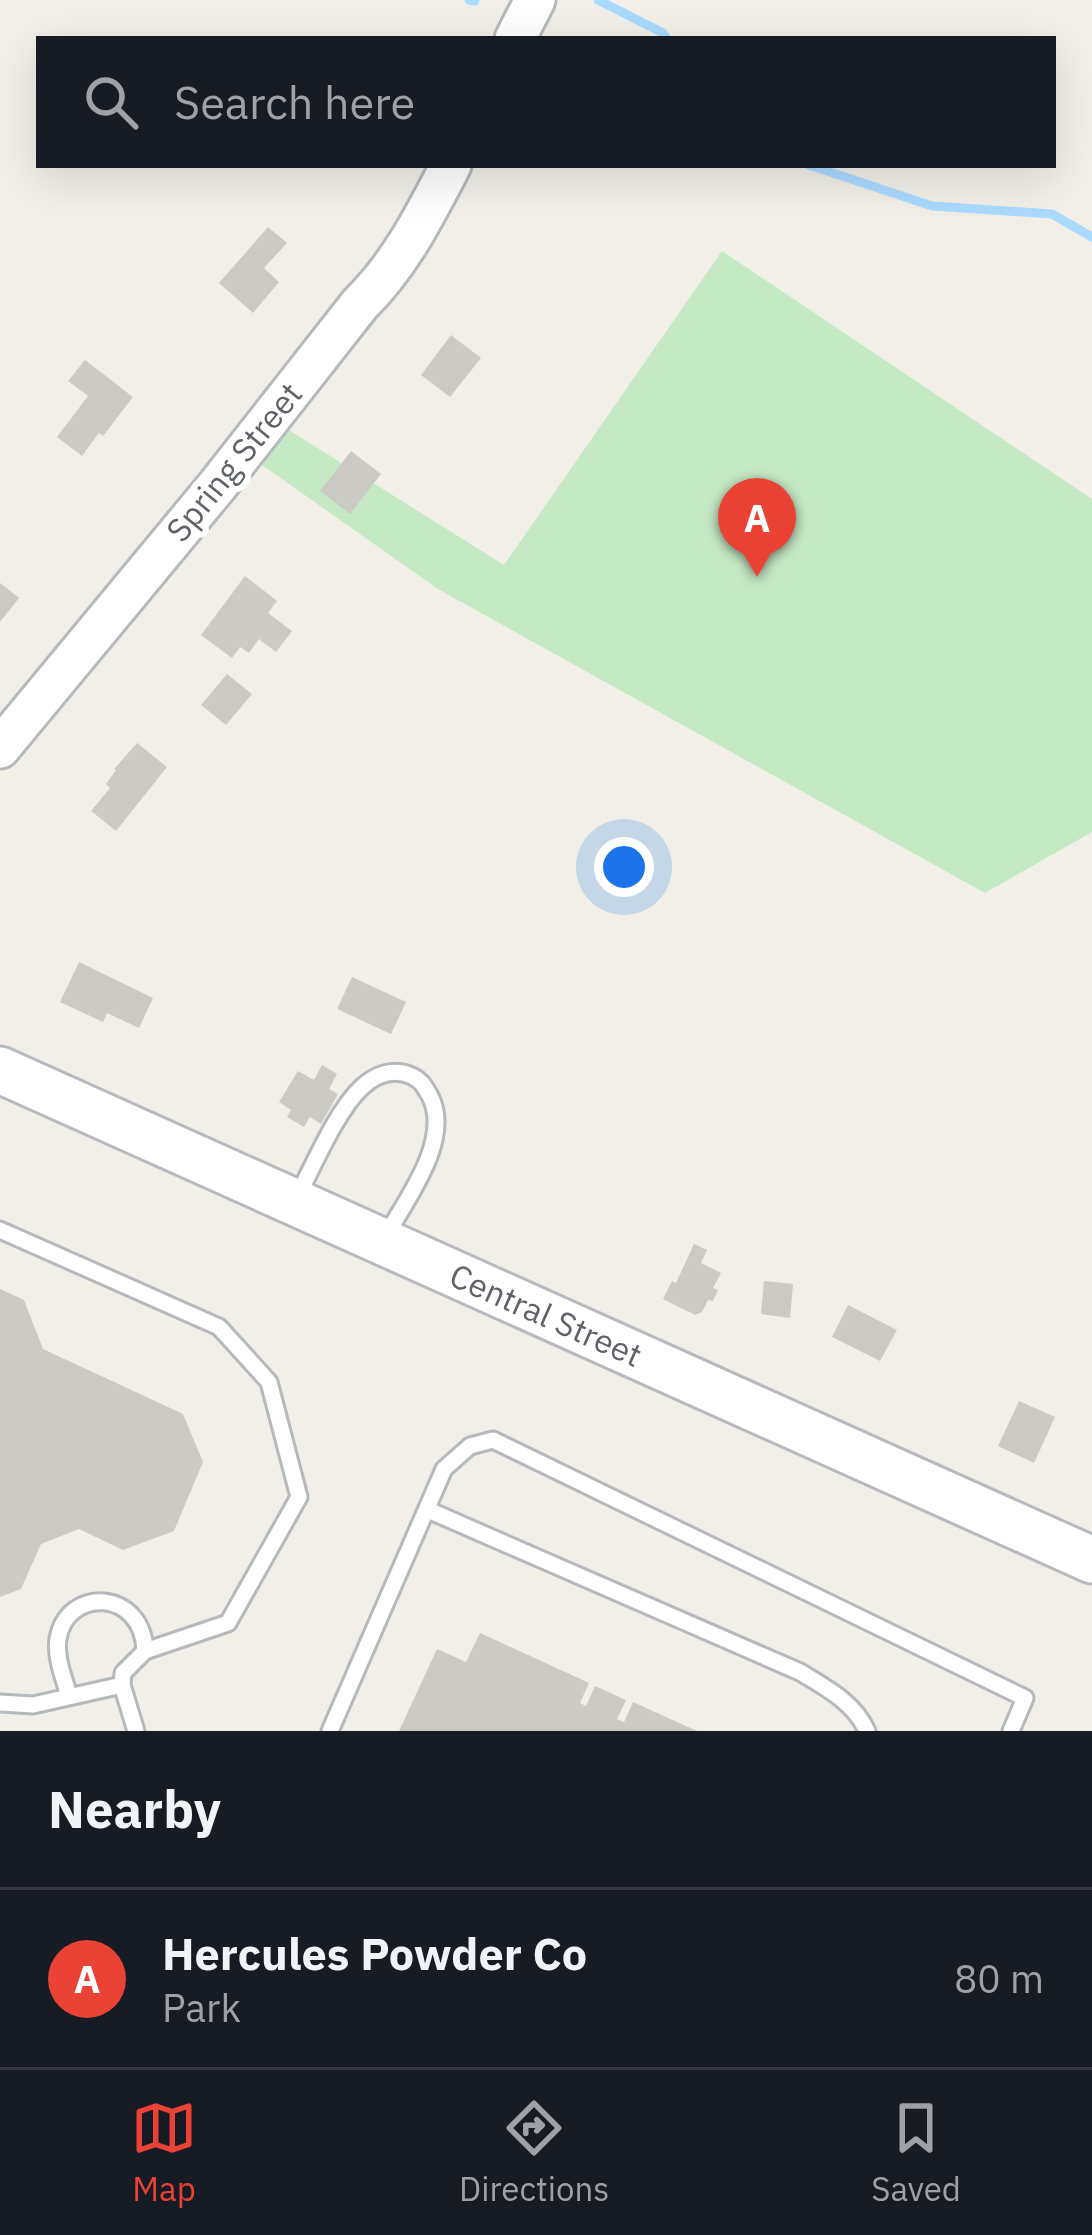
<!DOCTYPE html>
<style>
:root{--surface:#171b24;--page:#20242c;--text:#f1f3f6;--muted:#9ea1a6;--line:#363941;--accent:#ea4335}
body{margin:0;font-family:"IBM Plex Sans",sans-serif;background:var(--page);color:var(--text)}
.you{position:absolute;left:624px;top:867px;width:42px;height:42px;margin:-30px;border:9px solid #fff;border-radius:50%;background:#1a73e8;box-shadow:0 0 0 18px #1a73e833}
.badge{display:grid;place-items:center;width:78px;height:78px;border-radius:50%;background:var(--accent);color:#fff;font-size:39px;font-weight:700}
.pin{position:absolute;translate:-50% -99px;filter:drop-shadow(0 3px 6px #0008)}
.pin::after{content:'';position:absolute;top:63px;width:42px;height:36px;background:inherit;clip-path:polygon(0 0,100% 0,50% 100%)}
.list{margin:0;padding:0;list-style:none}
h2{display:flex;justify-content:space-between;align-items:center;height:156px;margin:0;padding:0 48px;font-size:51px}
h2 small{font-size:39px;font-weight:400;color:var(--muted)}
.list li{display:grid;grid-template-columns:78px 1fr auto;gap:36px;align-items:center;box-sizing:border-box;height:180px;padding:0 48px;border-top:3px solid var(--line)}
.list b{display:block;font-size:45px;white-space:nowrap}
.list p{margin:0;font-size:39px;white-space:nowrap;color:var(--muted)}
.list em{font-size:39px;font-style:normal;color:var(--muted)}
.icon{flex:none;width:66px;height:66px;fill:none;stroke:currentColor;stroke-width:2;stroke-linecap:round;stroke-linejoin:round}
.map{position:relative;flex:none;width:1092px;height:1731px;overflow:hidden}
.search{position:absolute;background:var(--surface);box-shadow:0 12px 48px #0002;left:36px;right:36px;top:36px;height:132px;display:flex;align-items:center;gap:30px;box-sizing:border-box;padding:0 42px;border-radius:0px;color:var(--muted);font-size:45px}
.sheet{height:336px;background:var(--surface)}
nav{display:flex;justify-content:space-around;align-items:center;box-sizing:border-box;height:168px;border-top:3px solid var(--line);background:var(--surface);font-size:33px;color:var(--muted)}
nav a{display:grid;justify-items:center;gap:6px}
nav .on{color:var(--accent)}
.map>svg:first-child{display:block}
</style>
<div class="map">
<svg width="1092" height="1731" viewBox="0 0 1092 1731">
<rect width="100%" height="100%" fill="#f1efe8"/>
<path fill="#c5e8c5" d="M722,251L1092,499V832L985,893L438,589L255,460L284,427L504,565Z"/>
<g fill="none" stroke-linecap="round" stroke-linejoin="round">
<path stroke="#aadaff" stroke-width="9" d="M469,0L475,1
M598,0L663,33L667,39
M809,165L932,206L1052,214L1092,237"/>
</g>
<path fill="#cccac5" d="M268,227L287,243L264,268L279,282L253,313L219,283Z
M451,335L481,358L450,397L421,375Z
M85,360L133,397L103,436L99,433L82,456L57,437L88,396L68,381Z
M351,451L381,474L350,514L320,491Z
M245,576L277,601L268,613L292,631L276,652L259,639L249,653L240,647L232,658L201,635Z
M0,583L19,598L0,622Z
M227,674L252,694L226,725L201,705Z
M137,743L167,767L116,831L91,811L110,788L106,784L116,770L114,769Z
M79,962L153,998L139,1028L107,1013L103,1022L60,1002Z
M352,977L406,1002L391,1034L337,1009Z
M322,1065L337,1074L329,1089L338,1094L321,1124L310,1117L304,1127L287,1117L291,1110L279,1102L298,1071L314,1080Z
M694,1244L707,1250L701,1263L721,1273L713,1288L718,1290L713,1301L708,1300L702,1312L695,1315L663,1299L672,1281L676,1283Z
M764,1281L793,1284L790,1318L761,1314Z
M0,1289L24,1300L43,1349L183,1414L203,1462L174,1531L123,1550L79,1529L41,1544L21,1589L0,1597Z
M848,1305L897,1330L880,1361L832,1337Z
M1019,1401L1055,1417L1034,1463L998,1446Z
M480,1633L589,1683L580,1703L586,1706L595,1686L626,1700L617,1719L624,1722L633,1702L697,1731H399L437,1649L466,1662Z"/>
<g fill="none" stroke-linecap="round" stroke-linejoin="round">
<g stroke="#b5b8bc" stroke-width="21">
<path id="service" d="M296,1199C313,1167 336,1111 362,1087C376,1074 394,1068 412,1076C422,1081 424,1086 430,1096C453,1140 405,1201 384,1239
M0,1230L219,1327L269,1382L299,1497L228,1623L145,1651L123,1673L122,1685L136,1731
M428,1510L800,1672C826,1688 854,1702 867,1731
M69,1696C64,1678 55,1657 58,1639C67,1586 143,1589 145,1651
M0,1703L33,1705L122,1685
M330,1731L444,1469L470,1446L493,1440L1025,1698L1011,1731"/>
</g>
<g stroke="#b5b8bc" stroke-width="45">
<path id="tertiary" d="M515,39L535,0
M0,748L217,486L360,304C400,265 425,215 451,165"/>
</g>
<g stroke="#b6babf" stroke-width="51">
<path id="secondary" d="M0,1070L1092,1560"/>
</g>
<use href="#service" stroke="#fff" stroke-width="15"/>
<use href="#tertiary" stroke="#fff" stroke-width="39"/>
<use href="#secondary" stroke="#fff" stroke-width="45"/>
</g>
<g text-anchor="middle" stroke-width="12" stroke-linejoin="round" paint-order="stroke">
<g font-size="33" fill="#5f6368" stroke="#fff">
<text transform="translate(234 462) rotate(-51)" y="12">Spring Street</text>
<text transform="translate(546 1315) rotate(24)" y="12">Central Street</text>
</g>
</g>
</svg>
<div class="you"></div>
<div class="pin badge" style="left:757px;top:577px">A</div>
<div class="search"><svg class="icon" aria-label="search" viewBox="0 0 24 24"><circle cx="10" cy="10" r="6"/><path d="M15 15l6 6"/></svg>Search here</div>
</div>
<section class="sheet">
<h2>Nearby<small></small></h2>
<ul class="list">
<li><span class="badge">A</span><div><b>Hercules Powder Co</b><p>Park</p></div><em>80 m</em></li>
</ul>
</section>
<nav>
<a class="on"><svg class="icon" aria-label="map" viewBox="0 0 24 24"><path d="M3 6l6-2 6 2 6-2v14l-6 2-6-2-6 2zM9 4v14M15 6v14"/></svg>Map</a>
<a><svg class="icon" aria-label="directions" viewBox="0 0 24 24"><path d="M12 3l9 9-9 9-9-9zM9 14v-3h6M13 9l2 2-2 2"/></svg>Directions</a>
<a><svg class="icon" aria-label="saved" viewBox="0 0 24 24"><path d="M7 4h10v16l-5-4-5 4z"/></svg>Saved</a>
</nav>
